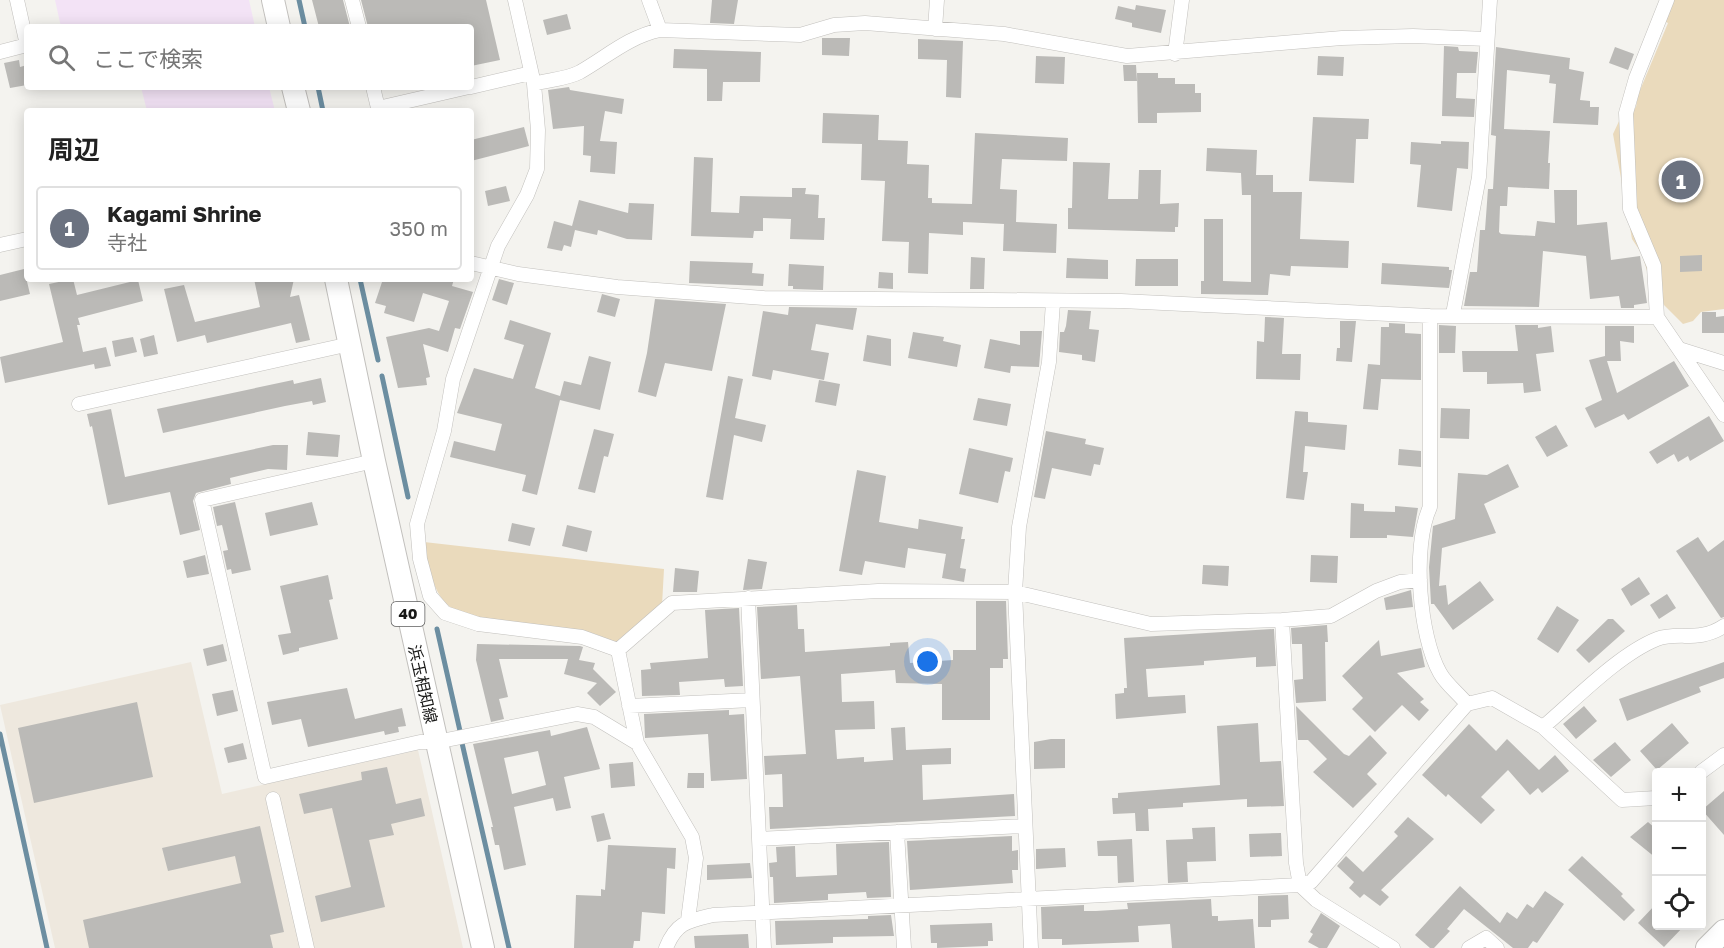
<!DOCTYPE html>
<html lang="ja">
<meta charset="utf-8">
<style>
:root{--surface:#fff;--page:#f2f2f2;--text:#222;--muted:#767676;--line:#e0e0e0;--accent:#9453c9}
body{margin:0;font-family:"Golos Text","Noto Sans JP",sans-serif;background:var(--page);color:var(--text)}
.controls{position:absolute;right:18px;bottom:18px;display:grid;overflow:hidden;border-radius:6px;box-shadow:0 3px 15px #0003}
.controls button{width:54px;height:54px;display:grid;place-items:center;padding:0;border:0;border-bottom:2px solid var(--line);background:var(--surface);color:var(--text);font:30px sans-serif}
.you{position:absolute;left:928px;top:662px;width:21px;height:21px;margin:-15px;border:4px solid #fff;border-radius:50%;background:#1a73e8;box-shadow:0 0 0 9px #1a73e833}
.badge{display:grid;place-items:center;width:39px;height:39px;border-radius:50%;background:var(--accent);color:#fff;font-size:20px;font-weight:700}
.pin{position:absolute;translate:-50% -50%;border:3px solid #fff;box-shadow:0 2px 6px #0006}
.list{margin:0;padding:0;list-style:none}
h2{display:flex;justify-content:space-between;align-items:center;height:78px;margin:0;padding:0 24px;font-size:26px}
h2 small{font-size:20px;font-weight:400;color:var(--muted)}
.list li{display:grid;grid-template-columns:39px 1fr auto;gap:18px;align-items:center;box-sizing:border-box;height:84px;margin:0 12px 12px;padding:0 12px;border:2px solid var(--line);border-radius:6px}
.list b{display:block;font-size:22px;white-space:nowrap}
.list p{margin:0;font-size:20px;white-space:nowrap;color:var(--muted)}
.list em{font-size:20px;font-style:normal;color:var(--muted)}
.icon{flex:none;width:33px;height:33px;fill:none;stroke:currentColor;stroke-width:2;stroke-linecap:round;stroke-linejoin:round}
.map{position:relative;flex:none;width:1724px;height:948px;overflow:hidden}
.search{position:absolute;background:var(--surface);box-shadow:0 3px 15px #0003;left:24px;top:24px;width:450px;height:66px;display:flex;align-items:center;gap:15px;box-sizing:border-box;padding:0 21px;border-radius:6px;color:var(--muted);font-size:22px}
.panel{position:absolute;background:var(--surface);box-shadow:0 3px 15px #0003;left:24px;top:108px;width:450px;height:174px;border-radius:6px}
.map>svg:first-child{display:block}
</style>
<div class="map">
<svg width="1724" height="948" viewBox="0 0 1724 948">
<rect width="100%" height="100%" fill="#f4f3ef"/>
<path fill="#f3e3f6" d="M55,0H249L255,27H61Z
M141,87H269L275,111H147Z"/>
<path fill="#eee8de" d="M191,662L222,794L418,750L463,948H55L0,705Z"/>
<path fill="#eadabc" d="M1660,0H1724V309L1701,312L1693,321L1683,324L1662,303L1650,281L1642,254L1632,239L1613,134L1620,119L1636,107L1638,95L1668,23L1664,21L1658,8Z
M424,542L664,569L662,605L618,644C608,640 598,634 588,632C551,624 465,631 442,599C430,581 427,563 424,542Z"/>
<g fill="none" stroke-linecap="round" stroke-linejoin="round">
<path stroke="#6c8ea1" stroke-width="5" d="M299,0L305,27
M318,87L323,111
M360,279L378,360
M382,376L408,497
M437,629L460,731
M0,734L47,948
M462,743L509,948"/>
</g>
<path fill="#bbbab7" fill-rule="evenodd" d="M312,0H343L350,27H319Z
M361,0H486L500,60L471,66V27H368Z
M712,0H738L734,24L710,23Z
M1136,5L1166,10L1161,33L1132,27V23L1115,19L1118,6L1135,10Z
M567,14L571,29L547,35L543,20Z
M822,38H850L849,56L822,55Z
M918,39L963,41L961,98L946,97L947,60L918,59Z
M1444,46L1458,47L1459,51L1478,52L1476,73H1457L1456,98L1475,99L1474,117L1442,116Z
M1496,47L1570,58L1569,69L1584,72L1580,100L1590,101V107H1599L1598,125L1553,123L1556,84L1549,83L1550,75L1507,70L1504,129L1550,131L1548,163H1550L1549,189L1508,187L1507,206H1500L1499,232L1501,234L1535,236L1537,221L1555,223L1554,190H1577V225L1607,222L1611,260L1640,256L1647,303L1634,305V308H1621L1619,296L1590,299L1586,256L1543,251L1539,307L1464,306L1470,272H1477L1480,230H1485L1488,189H1493L1496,136L1491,135Z
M1615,47L1634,54L1628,70L1609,63Z
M674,49L761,52L760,82H723L722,101H707V69L673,68Z
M1036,56L1065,57L1064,84L1035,83Z
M1318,56L1344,57L1343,76L1317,75Z
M19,60L20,67L27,65V85L10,88L4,63Z
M1123,65H1136L1137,81H1124Z
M1137,73H1158V78H1175V84H1195V93H1201V112L1157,113V123H1138Z
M569,87L570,90L624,99L622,114L605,111L600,141L617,142L615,174L590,172L591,156L583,155L584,126L553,129L548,90Z
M823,113L879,115L878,140L908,141L907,164L929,165L928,198H932V203L972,204L975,133L1068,138L1067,161L1002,159L1000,189L1017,190L1016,222L1057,224L1056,253L1003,251L1004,224L963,222V235L929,233L928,274L908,273L909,242L882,241L885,181L861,180L862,144L822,143Z
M1313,117L1369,119L1368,139H1356L1354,183L1309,181Z
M524,127L529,146L471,161V140Z
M1441,141L1469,142L1468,169L1457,168L1452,211L1417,207L1421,165L1410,164L1411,142L1441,144Z
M1207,148L1257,150L1256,175H1273V192H1302L1300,239L1349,241L1348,268L1291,266L1290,276L1270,274L1268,295L1201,294V281H1204V219H1223V281L1251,282V195H1242L1241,173L1206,171Z
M694,157L713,158L711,212L739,213L740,196L792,197V188H806L805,194L819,195L818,218H825L824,240L790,239L791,219L763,218V231H754L753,238L691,236Z
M1073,162L1110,163L1108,199H1138L1139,170H1161L1160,204L1179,203L1178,227H1175V232L1068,229V208H1072Z
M506,186L510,201L488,206L485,191Z
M579,200L628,213L629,203L654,204L652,240L627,239L598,230L597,235L575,230L571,247L564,245L562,251L547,248L554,221L572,226Z
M1702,255V271L1680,272V256Z
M971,257L985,258L984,289H970Z
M1067,258L1108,260V279L1066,278Z
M1136,259H1178V286H1135Z
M690,261L753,263L752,273L764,274L763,286L689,283Z
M1382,263L1449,267V270H1452L1449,288L1381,284Z
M789,264L824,266L823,290L793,289V286H788Z
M24,269L30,294L0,301V275Z
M879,272L893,273V289L878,288Z
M73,279L77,295L138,280L143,301L78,318L80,325H77L83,352L106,347L111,366L95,369L94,364L5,383L0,357L63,342L49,284Z
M254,279H294L290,297L299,295L310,340L296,343L291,323L207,343L205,335L177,342L164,289L184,285L195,322L260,307Z
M383,279H454L452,286L473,292L460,329L455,328L448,352L423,344L430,377L426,378L427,385L398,388L386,337L429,328L439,331L449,301L423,293L414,322L384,313L386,306L375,303Z
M499,279L514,283L507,305L492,300Z
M602,294L620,299L615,317L597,312Z
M655,299L726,304L712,371L665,363L656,397L638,392L647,353Z
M789,307L857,308L853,330L816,324L811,350L829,353L824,380L773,370L771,380L752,376L763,311L788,315Z
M1068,310L1091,311L1089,329L1099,330L1095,362L1082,360V355L1059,352L1060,332H1064L1066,326Z
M1702,312H1716V317L1724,316V333H1702Z
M1265,317L1284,318L1282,354H1301L1300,380L1256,379L1257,341L1264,342Z
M510,320L551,333L535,388L560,396L564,381L581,385L589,356L611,362L600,410L560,400L537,495L522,491L526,475L450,457L454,441L495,451L502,424L457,413L474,368L513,379L524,345L504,339Z
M1340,321H1356L1352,362L1336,361L1337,348H1340Z
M1389,323L1405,324V333L1421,334V380L1381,379L1378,410L1363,409L1368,364L1380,365L1381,327H1389Z
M1439,325L1456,326L1455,353H1439Z
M1515,325H1538V328L1551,326L1554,352L1536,354L1541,391L1524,393L1523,383L1487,384V372H1463L1462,351H1518Z
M1605,326H1634V343L1620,341L1621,361H1607L1617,393L1674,361L1689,386L1628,420L1624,414L1595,428L1585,408L1602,400L1589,360L1605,356Z
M1020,331H1042L1039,367L1011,366L1010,373L984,368L990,339L1020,345Z
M913,332L944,337L943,341L961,345L957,367L908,358Z
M154,335L158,354L144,357L140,339Z
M867,335L891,339V366L863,361Z
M133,337L137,352L115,357L112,341Z
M728,376L743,379L735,418L766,425L762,442L734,435L723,500L706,497Z
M321,378L326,402L313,405L312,401L285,406L163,433L157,409L293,380L294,384Z
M819,380L840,384L836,406L815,402Z
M978,398L1011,404L1007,426L973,420Z
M1441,408L1470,409L1469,439L1440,438Z
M111,409L125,477L273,445H288L287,470L268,469L230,478L231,484L196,493L193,501L200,530L180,535L170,492L108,505L92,426L90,427L87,414Z
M1295,411L1308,412V422L1347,425L1345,450L1305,446L1303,472H1308L1304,500L1286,498Z
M1709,416L1724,441L1690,461L1688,456L1678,462L1674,454L1657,464L1649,452Z
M1556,425L1568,446L1547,457L1535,437Z
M594,429L614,434L608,457L604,456L595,493L578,489Z
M1046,431L1086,439L1085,444L1104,448L1100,465L1094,464L1091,476L1052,468L1045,499L1034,497Z
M308,432L340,435L338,457L306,455Z
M969,448L1013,458L1010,472L1005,471L998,503L959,494Z
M1399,449L1421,451V467L1398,465Z
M1508,464L1519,487L1484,504L1496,533L1442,548L1439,586L1446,585L1448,605L1480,581L1494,600L1453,630L1434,604H1431L1429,567L1433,526L1455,519L1458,473L1487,475Z
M857,470L886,476L879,522L918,529L919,519L963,527L961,539H965L960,568L966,569L964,582L942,578L946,554L908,548L905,568L865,561L862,575L839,571Z
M235,502L251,570L232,574L231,569L227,570L223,551L228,550L222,525L217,526L213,507Z
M312,502L318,525L270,536L265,513Z
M1351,503L1364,504V511L1395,512V506L1418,508L1413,537L1387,535V538H1350Z
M512,523L535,528L530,546L508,541Z
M567,525L592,531L587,552L562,546Z
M1698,537L1708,552L1724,540V617L1721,618L1676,551Z
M205,555L209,574L187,578L183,561Z
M1311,555L1338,556L1337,583L1310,582Z
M748,559L767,562L762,589L743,590Z
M1203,565L1229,566L1228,586L1202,584Z
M675,568L699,571L697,592H673Z
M328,575L333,599L329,600L338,639L299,648V651L283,655L278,635L291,633L280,586Z
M1639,577L1650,594L1631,606L1621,589Z
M1411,590L1413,607L1386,610L1384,598Z
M1667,594L1676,608L1659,619L1650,605Z
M976,601H1006L1008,659H1003V668H990V720H942V684L896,683L895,670L841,674L842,702L874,701L875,729L835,730L837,759L864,757V762L893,760L891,728L905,727L906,750L951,748V764L922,765L923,800L1014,794L1015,816L770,829L769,807H783L782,774L765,775L764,756L806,754L800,676L761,679L757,607L797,605L798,629H804L805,652L890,646V643L908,642L910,663L953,660V650H976Z
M1557,606L1579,620L1558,653L1537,639Z
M739,608L743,686L725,687L724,679L679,682L680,695L642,696L641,670L651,669L650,663L708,658L705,610Z
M1608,619H1613L1625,631L1589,663L1576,650Z
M1327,625L1328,642H1325L1326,701L1296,703L1294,680L1303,679L1302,644H1292L1291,628Z
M1274,629L1276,666L1256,667V657L1204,661V665L1146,669L1148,697L1185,695L1186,713L1116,719L1115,694L1124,693V688H1127L1124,638Z
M1379,640L1381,656L1421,648L1425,667L1397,673L1424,699L1420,702L1429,710L1419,721L1402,705L1375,732L1352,709L1363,698L1342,676Z
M223,644L227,661L207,666L203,649Z
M477,644L580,646L583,647L579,660L595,663L593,669L616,692L600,706L587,693L597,683L564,674L568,659H499L508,697L499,699L504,719L491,722L476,660Z
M1724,662V678L1699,687L1701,692L1627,721L1619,699Z
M347,688L355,719L402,708L406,726L398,727L399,732L385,735L384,731L308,747L301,719L272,725L267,702Z
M233,690L238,711L217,716L212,694Z
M137,702L153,777L34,803L18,728Z
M1296,706L1344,754L1349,756L1370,735L1387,753L1367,774L1377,784L1353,808L1313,772L1327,759L1308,740H1298Z
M1584,706L1597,721L1576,739L1563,724Z
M729,710V715L744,714L747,779L711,781L708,734L645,738L644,714Z
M1258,723L1260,762L1281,761L1284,806L1247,807V799L1183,803V807L1148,809L1149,831H1136L1135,813L1113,814L1112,798H1118V793L1220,785L1217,726Z
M1672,723L1689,743L1657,770L1640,751Z
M1469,724L1496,751L1507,739L1539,770L1555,755L1569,771L1542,793L1538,788L1530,795L1508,770L1481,797L1495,810L1481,824L1448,794L1446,797L1422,775Z
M587,727L600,769L564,777L571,808L556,811L553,798L514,807L526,865L504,870L499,845H495L491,827H493L473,744L550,730L551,736ZM538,751L546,785L512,794L504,758Z
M1051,739H1065V768L1034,769V742Z
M1615,742L1631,760L1611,777L1593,760Z
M243,743L247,759L228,763L224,748Z
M633,762L635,786L611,788L609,764Z
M387,767L396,804L421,798L425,816L391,824L394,835L369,840L385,907L321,922L315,896L351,887L332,808L304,814L299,794L362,780L361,772Z
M688,773H704V788H687Z
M1724,791V835L1702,810Z
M604,813L611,839L597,842L591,816Z
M1408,817L1434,839L1381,890L1389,897L1380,906L1364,894L1360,898L1349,888L1354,882L1337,866L1346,856L1363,872L1398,836L1394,832Z
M1648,822L1656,829V858L1630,837Z
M260,826L284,932L270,935L273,948H89L83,920L241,883L235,856L168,871L162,848Z
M1215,827L1216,861L1187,862L1188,882L1168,883L1166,840L1193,839L1192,828Z
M1281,833L1282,856L1250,857L1249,834Z
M1012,836V851L1018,850V870H1012L1013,883L910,890L907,841Z
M1132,839L1134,882L1118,883L1117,856H1098L1097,841Z
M889,842L891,897L867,898L866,892L828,894V900L774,903L773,877H770L769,863L777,862L776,847L795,846L796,877L837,875L836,844Z
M608,845L676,848L675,869L667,868L665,914L642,912L640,941H634L633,948H574L576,895L601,896V889L605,890Z
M1065,848L1066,867L1036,869V849Z
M1582,856L1623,894L1621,896L1635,910L1624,921L1568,870Z
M750,863L752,878L707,880V865Z
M1460,886L1500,923L1507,912L1517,919L1527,904L1533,908L1545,891L1564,904L1537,943L1533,941L1528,948H1513L1464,909L1447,929L1450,931L1434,948H1430L1415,935Z
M1288,895L1289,919L1271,920V927H1258V896Z
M1211,899L1212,916H1218V921L1253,919L1255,948H1172L1170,924L1138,926L1139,942L1062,945V939H1042L1041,907L1084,905V911H1096L1128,909L1127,903Z
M1656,904V926H1684L1664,947L1638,923Z
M1321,913L1340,926L1327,948H1319L1308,942L1313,934L1310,932Z
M891,915L894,936L833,937V943L776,945L775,921L868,919V916Z
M992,923L993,941H988V946L937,948V943H931L930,925Z
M748,934L749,948H695L694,936Z"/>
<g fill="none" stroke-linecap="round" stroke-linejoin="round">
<g stroke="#c2c0bd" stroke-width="15">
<path id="minor" d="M352,0L359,27
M515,0L534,84L538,130L537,169L527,195L498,246L453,379L444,431L417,524L420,559L430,596L445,613L478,624L582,637L618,650
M649,0L660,30
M1667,0L1636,78L1626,113L1630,209L1654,266L1657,317L1724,415
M935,29L937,0
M0,52L27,45L17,0
M1175,54L1182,0
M534,84C548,80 567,79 580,72C608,56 628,37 660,30L800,35L834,25L865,23L1004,34L1127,56L1342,38L1413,36L1487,39
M373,87L378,108L469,87
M471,87L531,73
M0,245L27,239
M471,263L518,274L617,287L764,298L1121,301L1430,316L1657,317
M1453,314L1479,177L1490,0
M1430,316V507C1412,546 1419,636 1440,673C1446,684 1459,694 1467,704
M1679,349L1724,363
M79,404L350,344
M374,461L202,500L265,777L420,742H436L577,714L594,717L637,743
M748,598L764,948
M1282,620L1296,863L1300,885L1316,900L1393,948
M618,650L672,603L878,591L1015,592L1151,624L1282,620L1331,616L1376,591L1400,582L1420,580
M618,650L637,743L692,837L696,858L688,920
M629,706L752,700
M1543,727C1575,700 1619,654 1657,639C1677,631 1699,643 1724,626
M1701,772L1724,755
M273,799L307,948
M897,832L904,948
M759,839L1025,826
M666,948C676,923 687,921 713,915L1300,885L1311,882L1467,704L1492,698L1543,727L1622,800L1656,798
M1031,948L1015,592L1019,527L1049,362L1053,302
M1469,948L1486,938L1497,948"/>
</g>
<g stroke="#c2c0bd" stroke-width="24">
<path id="primary" d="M273,0L279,27
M293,87L299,111
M336,279L374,461L483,948
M1707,948L1724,931"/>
</g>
<use href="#minor" stroke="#fff" stroke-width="14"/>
<use href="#primary" stroke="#fff" stroke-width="22"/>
</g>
<g text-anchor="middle" stroke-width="4.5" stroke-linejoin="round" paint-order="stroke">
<rect fill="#fff" stroke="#5d5d5d" stroke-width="1.5" x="391.5" y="602" width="33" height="24" rx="4.5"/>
<g font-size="15" font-weight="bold" fill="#181817">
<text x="408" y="619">40</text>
</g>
<g font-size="16" fill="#181817" stroke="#fff">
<text transform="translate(423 684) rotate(77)" y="6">浜玉相知線</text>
</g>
</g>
</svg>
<div class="controls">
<button>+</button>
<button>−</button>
<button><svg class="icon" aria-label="locate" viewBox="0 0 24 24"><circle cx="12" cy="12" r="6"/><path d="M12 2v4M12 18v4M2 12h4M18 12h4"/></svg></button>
</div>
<div class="you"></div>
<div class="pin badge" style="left:1681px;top:180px;background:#6b7280">1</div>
<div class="search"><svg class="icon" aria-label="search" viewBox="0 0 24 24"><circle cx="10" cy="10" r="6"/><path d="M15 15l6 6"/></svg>ここで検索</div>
<section class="panel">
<h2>周辺<small></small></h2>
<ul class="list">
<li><span class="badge" style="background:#6b7280">1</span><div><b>Kagami Shrine</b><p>寺社</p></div><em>350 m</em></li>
</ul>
</section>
</div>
